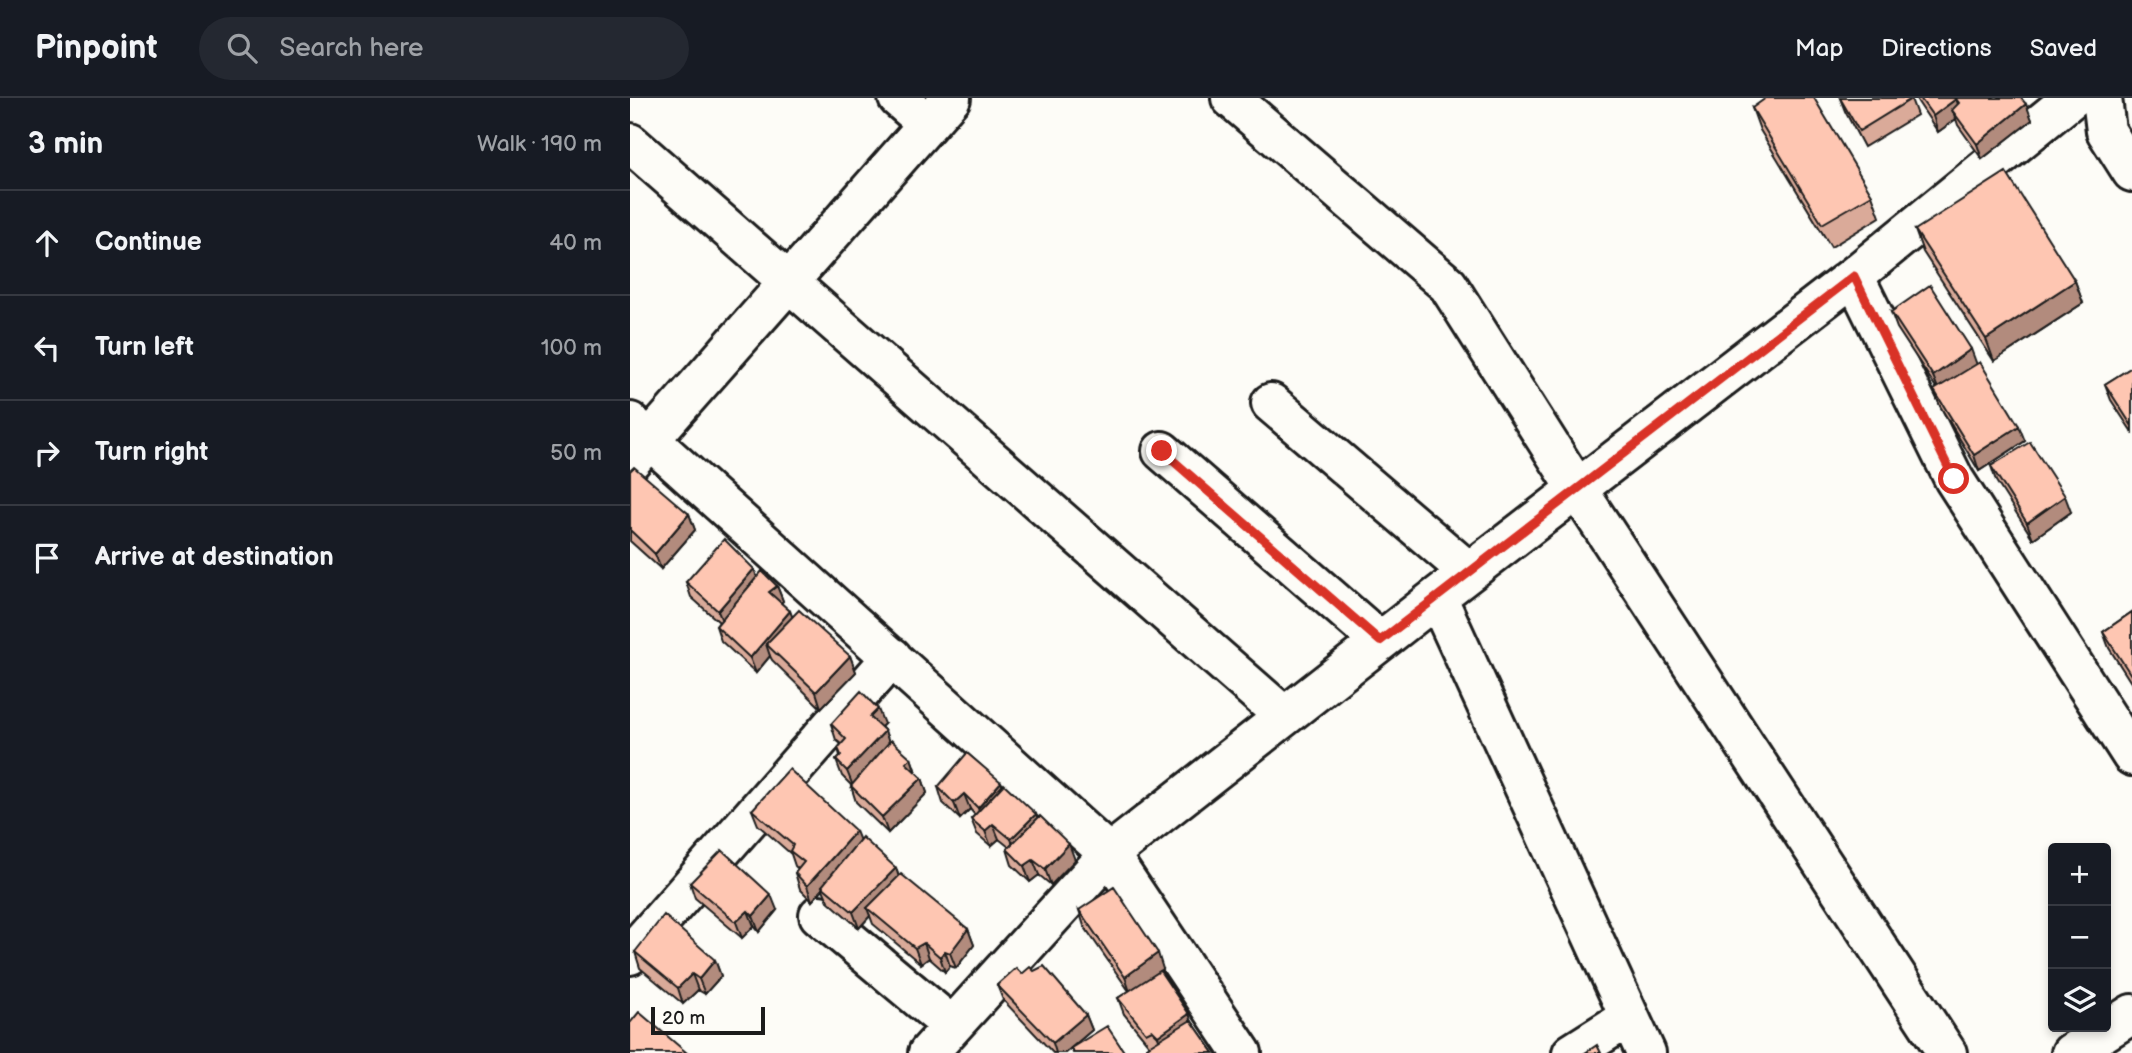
<!DOCTYPE html>
<meta charset="utf-8">
<style>
:root{--surface:#171b24;--page:#242831;--text:#f1f3f6;--muted:#9ea1a6;--line:#363941}
body{margin:0;font-family:"Balsamiq Sans",sans-serif;background:var(--page);color:var(--text)}
.controls{position:absolute;right:21px;bottom:21px;display:grid;overflow:hidden;border-radius:7px;box-shadow:0 4px 10px #0003}
.controls button{width:63px;height:63px;display:grid;place-items:center;padding:0;border:0;border-bottom:2px solid var(--line);background:var(--surface);color:var(--text);font:35px sans-serif}
.scale{position:absolute;left:21px;bottom:18px;width:114px;box-sizing:border-box;padding-left:7px;border:4px solid #1c1c1c;border-top:0;font-size:19px;line-height:24px;white-space:nowrap;color:#1c1c1c;-webkit-text-stroke:5px #fdfcf7;paint-order:stroke}
.stop{position:absolute;width:21px;height:21px;margin:-16px;border:5px solid #d93025;border-radius:50%;background:#fff}
.stop.end{background:#d93025;border-color:#fff;box-shadow:0 2px 7px #0008}
.list{margin:0;padding:0;list-style:none}
h2{display:flex;justify-content:space-between;align-items:center;height:91px;margin:0;padding:0 28px;font-size:30px}
h2 small{font-size:23px;font-weight:400;color:var(--muted)}
.list li{display:grid;grid-template-columns:46px 1fr auto;gap:21px;align-items:center;box-sizing:border-box;height:105px;padding:0 28px;border-top:2px solid var(--line)}
.list b{display:block;font-size:26px;white-space:nowrap}
.list em{font-size:23px;font-style:normal;color:var(--muted)}
.icon{flex:none;width:38px;height:38px;fill:none;stroke:currentColor;stroke-width:2;stroke-linecap:round;stroke-linejoin:round}
.map{position:relative;flex:none;width:1502px;height:955px;overflow:hidden}
header{display:flex;align-items:center;gap:42px;box-sizing:border-box;height:98px;padding:0 35px;background:var(--surface);border-bottom:2px solid var(--line)}
header strong{font-size:33px}
nav{display:flex;gap:38px;margin-inline-start:auto;font-size:24px}
.search{width:490px;height:63px;background:var(--page);display:flex;align-items:center;gap:18px;box-sizing:border-box;padding:0 24px;border-radius:38px;color:var(--muted);font-size:26px}
main{display:flex}
aside{flex:1;background:var(--surface)}
.map>svg:first-child{display:block}
</style>
<header>
<strong>Pinpoint</strong>
<div class="search"><svg class="icon" aria-label="search" viewBox="0 0 24 24"><circle cx="10" cy="10" r="6"/><path d="M15 15l6 6"/></svg>Search here</div>
<nav><a>Map</a><a>Directions</a><a>Saved</a></nav>
</header>
<main>
<aside>
<h2>3 min<small>Walk · 190 m</small></h2>
<ul class="list">
<li><svg class="icon" aria-label="ahead" viewBox="0 0 24 24"><path d="M12 20V5M6 11l6-6 6 6"/></svg><div><b>Continue</b></div><em>40 m</em></li>
<li><svg class="icon" aria-label="left" viewBox="0 0 24 24"><path d="M17 20v-9H6M10 6l-5 5 5 5"/></svg><div><b>Turn left</b></div><em>100 m</em></li>
<li><svg class="icon" aria-label="right" viewBox="0 0 24 24"><path d="M7 20v-9h11M14 6l5 5-5 5"/></svg><div><b>Turn right</b></div><em>50 m</em></li>
<li><svg class="icon" aria-label="arrive" viewBox="0 0 24 24"><path d="M6 21V4h12l-3 4 3 4H6"/></svg><div><b>Arrive at destination</b></div></li>
</ul>
</aside>
<div class="map">
<svg width="1502" height="955" viewBox="0 0 1502 955">
<rect width="100%" height="100%" fill="#fdfcf7"/>
<filter id="ink" filterUnits="userSpaceOnUse"><feTurbulence type="fractalNoise" baseFrequency=".0143" numOctaves="2"/><feDisplacementMap in="SourceGraphic" scale="14" xChannelSelector="R" yChannelSelector="G"/><feConvolveMatrix kernelMatrix="1 2 1 2 8 2 1 2 1" color-interpolation-filters="sRGB"/></filter>
<g filter="url(#ink)">
<g fill="none" stroke-linecap="round" stroke-linejoin="round">
<g stroke="#1c1c1c" stroke-width="44">
<path id="minor" d="M268,0L298,26
M601,0L818,187L948,392L1317,955
M1472,0L1476,33L1502,74
M0,45L654,618
M1224,178L1324,381L1502,658
M641,305L839,474
M0,324L479,756L612,955
M532,353L750,543
M0,364L321,0
M807,499L1016,955
M189,817L322,928
M0,857L262,559
M298,955L479,756L807,499L1224,178L1442,0
M942,955L999,919
M1441,955L1502,916"/>
</g>
<use href="#minor" stroke="#fdfcf7" stroke-width="38"/>
</g>
<path fill="#daaa99" stroke="#1c1c1c" stroke-width="2" d="M1210,0L1281,1L1287,17L1234,49L1215,13Z
M1286,0H1391L1402,22L1352,61L1328,27L1326,21L1308,34L1288,4Z
M1122,10L1242,97L1250,119L1201,149L1130,32Z
M1285,132L1445,183L1453,205L1364,263L1293,154Z
M1261,214L1347,266L1395,343L1349,373L1310,308L1304,292L1307,291L1267,230Z
M1502,269V334L1481,302L1475,286Z
M1361,368L1441,414L1403,441L1366,383Z
M0,373L59,416L65,432L31,471L0,443Z
M124,471L127,479L147,488L153,503L151,505L160,513L162,519L220,558L226,574L191,610L142,562L140,558L126,575L91,543L86,528L89,524L61,499L56,484Z
M1502,514V586L1479,550L1473,534Z
M201,626H254L251,629L255,633L259,644L281,660L286,674L292,680L297,695L258,735L226,704L221,688V687L212,678L206,662L210,658L208,650L211,646L206,642Z
M371,684L373,688L407,720L445,762L421,787L409,777L400,784L382,767L377,751L379,749L369,741L361,748L347,736L341,721L345,717L340,711L330,721L313,705L308,689Z
M122,712L229,742L266,770L269,779L338,831L344,847L326,870L320,868L315,874L299,860L291,866L243,826L240,818L229,830L198,803L193,791L182,803L170,791L165,775L168,771L165,768L161,756L128,727Z
M60,785L147,812L129,834L124,828L112,840L65,800Z
M449,812L533,871L531,873L559,916L561,922L584,955H519L517,949L520,948L494,916L488,900L499,893L454,828Z
M5,854L85,862L91,878L75,896L68,892L53,906L10,870Z
M392,876L456,917L462,932L441,950L495,955H443L441,950L435,955H423L373,902L367,887Z"/>
<path fill="#b28b7d" stroke="#1c1c1c" stroke-width="2" d="M1326,1L1332,17L1322,12L1326,21L1308,34L1303,18Z
M1396,6L1402,22L1352,61L1347,46Z
M1445,183L1453,205L1364,263L1356,241Z
M1341,251L1347,267L1309,293L1303,278Z
M1389,328L1395,343L1349,373L1344,357Z
M1435,398L1441,414L1403,441L1397,425Z
M59,416L65,432L31,471L25,456Z
M124,471L130,487L94,528L88,513Z
M147,488L153,503L145,510L139,494Z
M160,513L166,528L136,546L140,558L126,575L120,560Z
M220,558L226,574L191,610L186,594Z
M248,611L254,626L246,634L240,619Z
M255,633L260,648L223,688L217,673Z
M281,660L286,675L276,665Z
M292,680L297,695L258,735L252,719Z
M371,684L377,700L353,726L348,710Z
M334,696L340,711L330,721L324,705Z
M406,716L411,731L387,756L381,741Z
M363,726L369,741L361,748L355,733Z
M226,733L232,748L192,788L193,791L182,803L177,788Z
M439,746L445,762L421,787L415,771Z
M403,762L409,777L400,784L394,768Z
M266,770L271,786L237,810L240,818L229,830L223,814Z
M141,797L147,812L129,834L123,818Z
M118,813L124,828L112,840L106,824Z
M338,831L344,847L326,870L320,855Z
M294,845L299,860L291,866L285,850Z
M315,853L320,868L315,874L310,859Z
M528,855L533,871L500,894L495,879Z
M85,862L91,878L75,896L69,881Z
M62,876L68,892L53,906L48,890Z
M559,916L565,932L533,953L528,938Z
M456,917L462,932L435,955H426L423,945Z"/>
<path fill="#fec6b2" stroke="#1c1c1c" stroke-width="2" d="M1136,0H1184L1242,97L1192,126L1122,10Z
M1210,0H1280L1281,1L1229,33Z
M1290,0H1391L1396,6L1347,46L1322,12L1329,5L1326,1L1303,18Z
M1376,74L1445,183L1356,241L1285,132Z
M1300,187L1341,251L1303,278L1261,214Z
M1350,264L1389,328L1344,357L1304,292Z
M1502,269V328L1475,286Z
M1400,344L1435,398L1397,425L1361,368Z
M4,369L59,416L25,456L0,432V373Z
M94,441L124,471L88,513L56,484Z
M132,473L147,488L139,494L160,513L120,560L86,528Z
M169,512L220,558L186,594L136,546Z
M1502,514V576L1501,577L1473,534Z
M231,593L248,611L240,619L255,633L217,673L206,662L211,657L208,650L216,641L201,626Z
M261,642L281,660L276,665L292,680L252,719L221,688Z
M337,655L371,684L348,710L334,696L324,705L308,689Z
M159,671L226,733L177,788L165,775L174,764L160,753L163,747L122,712Z
M374,686L406,716L381,741L363,726L355,733L341,721Z
M410,718L439,746L415,771L403,762L394,768L377,751Z
M232,739L266,770L223,814L192,788Z
M92,752L141,797L123,818L118,813L106,824L60,785Z
M271,776L338,831L320,855L315,853L310,859L294,845L285,850L237,810Z
M484,789L528,855L495,879L449,812Z
M34,817L85,862L69,881L62,876L48,890L5,854Z
M414,868L456,917L423,945L367,887L386,870L392,876L400,869L404,873Z
M530,873L559,916L528,938L522,932L516,935L488,900Z
M9,914L57,955H0V925Z
M561,922L584,955H521L517,949Z
M477,928L495,955H444L441,950Z
M967,947L971,955H955Z"/>
</g>
<g fill="none" stroke-linecap="round" stroke-linejoin="round" filter="url(#ink)">
<path stroke="#d93025" stroke-width="9" d="M532,353L750,543L1224,178L1324,381"/>
</g>
</svg>
<div class="controls">
<button>+</button>
<button>−</button>
<button><svg class="icon" aria-label="layers" viewBox="0 0 24 24"><path d="M12 4l9 5-9 5-9-5zM3 14l9 5 9-5"/></svg></button>
</div>
<div class="scale">20 m</div>
<div class="stop" style="left:1324px;top:381px"></div>
<div class="stop end" style="left:532px;top:353px"></div>
</div>
</main>
